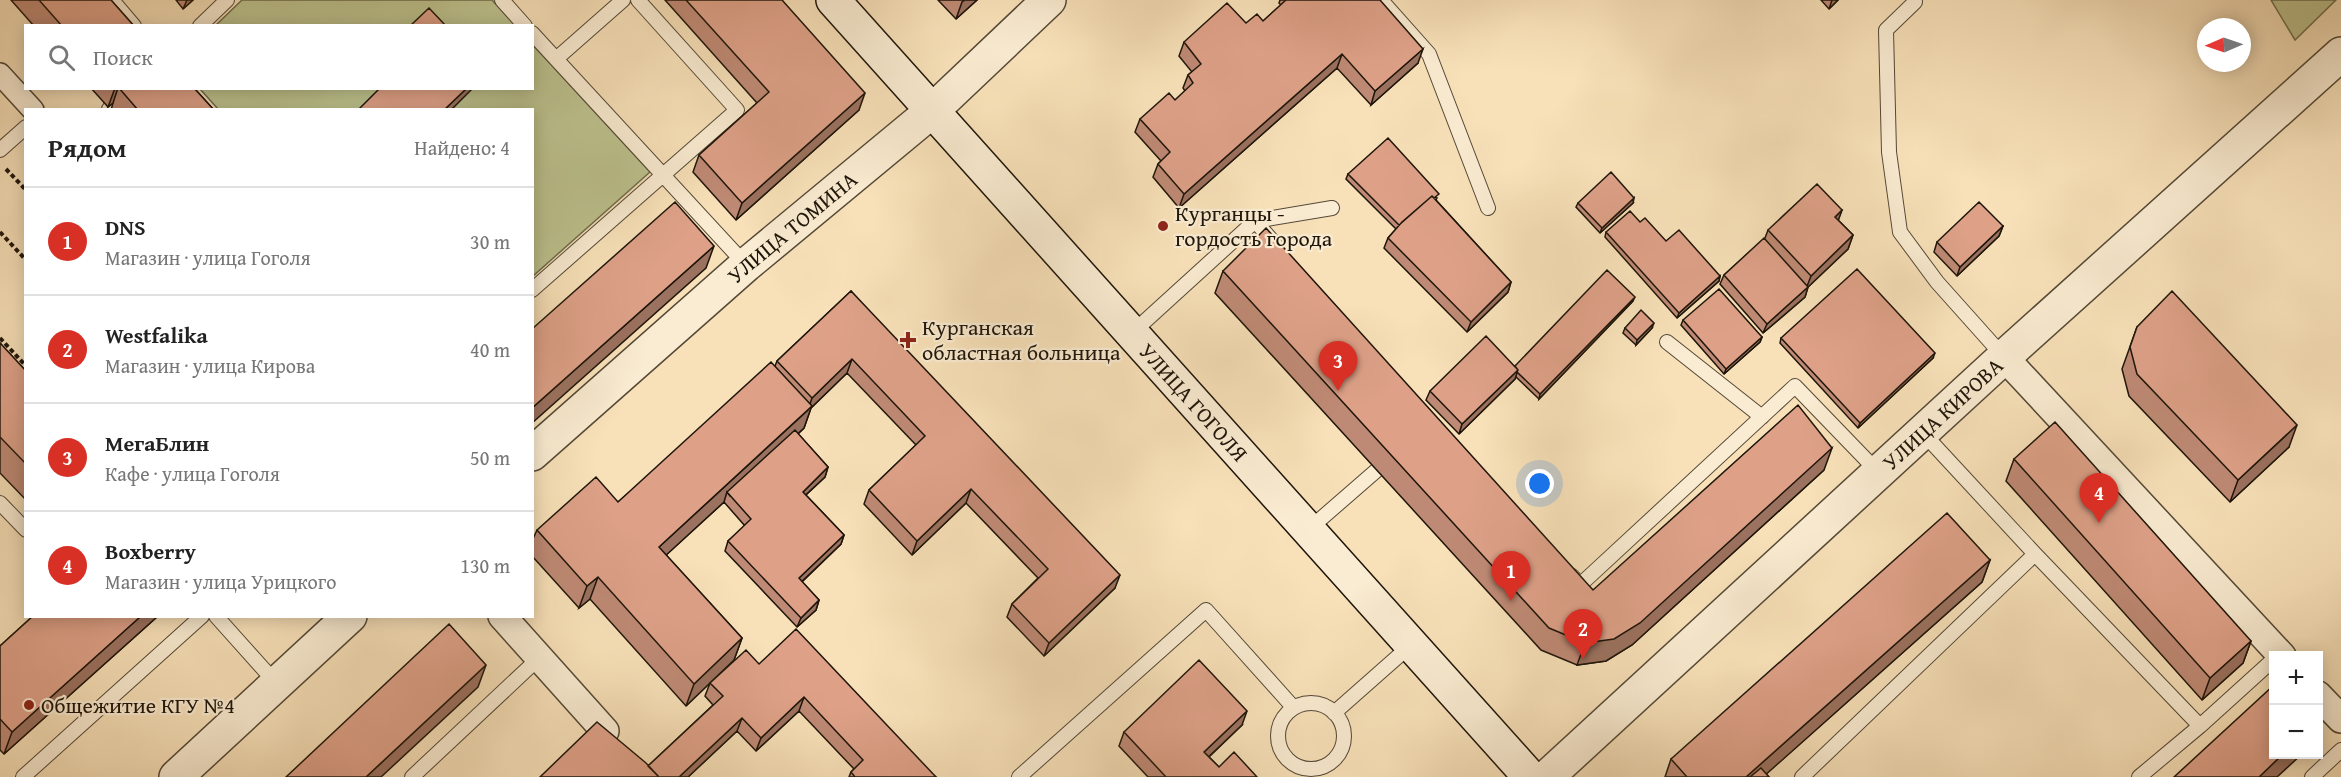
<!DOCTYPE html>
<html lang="ru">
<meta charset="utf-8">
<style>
:root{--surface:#fff;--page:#f6f6f6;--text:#222;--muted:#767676;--line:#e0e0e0;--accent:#d93025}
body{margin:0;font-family:"Gentium Book Plus",serif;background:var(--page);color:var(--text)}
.controls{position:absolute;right:18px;bottom:18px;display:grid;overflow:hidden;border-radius:0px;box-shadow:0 3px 15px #0003}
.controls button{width:54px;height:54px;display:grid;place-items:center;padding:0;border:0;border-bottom:2px solid var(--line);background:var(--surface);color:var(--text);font:30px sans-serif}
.compass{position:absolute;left:2197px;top:18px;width:54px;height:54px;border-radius:50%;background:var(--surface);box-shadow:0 3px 15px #0003;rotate:268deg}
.you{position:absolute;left:1540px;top:484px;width:21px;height:21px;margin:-15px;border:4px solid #fff;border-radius:50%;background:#1a73e8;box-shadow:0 0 0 9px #1a73e833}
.badge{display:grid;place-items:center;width:39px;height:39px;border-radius:50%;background:var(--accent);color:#fff;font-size:20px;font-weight:700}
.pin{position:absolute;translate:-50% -50px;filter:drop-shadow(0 2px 3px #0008)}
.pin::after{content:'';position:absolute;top:32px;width:21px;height:18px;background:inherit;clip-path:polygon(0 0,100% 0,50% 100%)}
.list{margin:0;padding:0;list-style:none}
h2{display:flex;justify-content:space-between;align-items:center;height:78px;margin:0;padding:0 24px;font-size:26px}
h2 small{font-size:20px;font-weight:400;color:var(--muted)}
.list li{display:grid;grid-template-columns:39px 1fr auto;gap:18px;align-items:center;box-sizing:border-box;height:108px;padding:0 24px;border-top:2px solid var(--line)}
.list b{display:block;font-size:22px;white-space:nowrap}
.list p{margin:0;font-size:20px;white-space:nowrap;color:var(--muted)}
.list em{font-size:20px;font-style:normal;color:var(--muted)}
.icon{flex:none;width:33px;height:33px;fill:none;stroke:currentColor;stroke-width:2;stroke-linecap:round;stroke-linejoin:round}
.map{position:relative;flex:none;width:2341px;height:777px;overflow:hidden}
.search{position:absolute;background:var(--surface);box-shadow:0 3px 15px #0003;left:24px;top:24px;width:510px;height:66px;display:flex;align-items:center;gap:15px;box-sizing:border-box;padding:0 21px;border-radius:0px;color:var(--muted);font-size:22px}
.panel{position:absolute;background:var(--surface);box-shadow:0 3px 15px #0003;left:24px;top:108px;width:510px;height:510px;border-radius:0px}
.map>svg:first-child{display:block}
</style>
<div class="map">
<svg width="2341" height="777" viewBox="0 0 2341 777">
<rect width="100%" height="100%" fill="#f8e1b9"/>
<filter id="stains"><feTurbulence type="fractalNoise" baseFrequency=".00333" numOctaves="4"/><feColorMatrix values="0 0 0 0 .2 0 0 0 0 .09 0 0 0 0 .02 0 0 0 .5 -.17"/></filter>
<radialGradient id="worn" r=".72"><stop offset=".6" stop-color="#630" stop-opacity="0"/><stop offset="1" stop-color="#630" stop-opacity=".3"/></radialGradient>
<path fill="#bdc38f" stroke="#6e6c4c" stroke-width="1.5" d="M242,0H492L515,25L215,26Z
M2271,0H2336L2295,40Z
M533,45L650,172L533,276L532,110L218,109L200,89L532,88Z"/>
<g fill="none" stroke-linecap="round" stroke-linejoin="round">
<g stroke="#544836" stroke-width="16">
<path id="service" d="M112,0L134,26
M502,0L525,26
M1381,0L1429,54L1488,208
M1915,2L1886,30L1889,152L1900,232L1937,282L2004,357
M200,26L227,0
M532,33L746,265
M556,59L623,0
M109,110V109
M0,150L26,127
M1255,221L1275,244
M532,290L737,110L638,0
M1132,333L1255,221L1332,208
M1667,342L1762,417
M1922,432L2035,554L2200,726L2274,659
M0,503L26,530
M1308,530L1377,470
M1572,576L1580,585L1795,386L1879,473
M216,616L276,683
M1278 736a33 33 0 1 1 66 0a33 33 0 1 1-66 0Z
M1334,713L1411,645
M23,777L202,616
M412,777L539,658
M1019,777L1206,610L1293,707
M1802,777L2035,554
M2139,777L2200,726
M2312,777L2341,750"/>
</g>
<g stroke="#544836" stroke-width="24">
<path id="pedestrian" d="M0,74L33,110"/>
</g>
<g stroke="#544836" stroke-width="30">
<path id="minor" d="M2004,357L2282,656
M502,616L605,731
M2318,695L2341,719"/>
</g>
<g stroke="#544836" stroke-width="36">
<g id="tertiary">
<path id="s1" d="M532,454L746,265L932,111L1049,0"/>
<path d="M176,777L350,616"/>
<path id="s2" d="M1547,777L2004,357L2341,54"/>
</g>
</g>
<g stroke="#1e150a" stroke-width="36">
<g id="secondary">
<path id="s3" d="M833,0L1530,777"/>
</g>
</g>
<path stroke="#1e150a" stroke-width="4" stroke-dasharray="4.5 3" stroke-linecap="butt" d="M6,169L26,190
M0,232L26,260
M0,338L26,366"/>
<use href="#service" stroke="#faecd2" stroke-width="14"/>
<use href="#pedestrian" stroke="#faecd2" stroke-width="21"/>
<use href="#minor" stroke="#faecd2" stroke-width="27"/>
<use href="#tertiary" stroke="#faecd2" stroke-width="33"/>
<use href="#secondary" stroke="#faecd2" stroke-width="33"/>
</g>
<path fill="#bf8a75" stroke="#1e150a" stroke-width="1.5" d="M11,0H111L134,26H34Z
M176,0H193L183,9Z
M665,0H782L859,110L736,220L693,172L699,155L757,103Z
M938,0H977L956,19Z
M1280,0H1380L1418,63L1371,105L1337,68L1179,208L1153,177L1158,164L1161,161L1135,132L1140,119L1175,100L1185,91L1183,88L1188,75L1192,72L1179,56L1184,42L1246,23L1263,21L1281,5L1279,3Z
M1821,0H1838L1829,9Z
M91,88H194L214,110H111L113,103L108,107Z
M1348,174L1437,198L1436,200L1511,282L1508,292L1467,332L1384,248L1388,238L1396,229L1346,179Z
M1578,203H1633L1600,233L1576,207Z
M1842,210L1838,220L1853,235L1848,249L1808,287L1805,297L1763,333L1720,284L1724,275L1765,238L1768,230Z
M1640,222L1666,241L1720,276L1719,281L1677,318L1605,237L1606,232Z
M2003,226L1999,236L1957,276L1934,252L1937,242Z
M1223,271L1593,590L1824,470L1632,645L1606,661L1577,665L1541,650L1215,293Z
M851,291L1115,588L1044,656L1007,617L1012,604L1038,578L966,503L912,555L864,504L869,490L916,445L847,373L811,408L804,428L798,434L828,467L825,477L806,495L844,535L841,544L802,582L819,600L816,610L797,627L725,551L728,541L745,526L724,502L666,555L742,638L734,660L759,664L936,777H849L851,772L854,769L799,711L756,751L737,731L688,777H540L648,766L713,705L705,696L710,683L686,706L590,599L579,608L532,556V541L537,530L618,502L775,366L777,361Z
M1633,301L1539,399L1516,377L1515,379L1459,434L1426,400L1430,391L1515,366Z
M1683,320L1762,337L1760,342L1724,374L1681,325Z
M2137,327L2289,447L2230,502L2129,396L2122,369Z
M1625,328H1652L1636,345L1623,333Z
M1781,338L1933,358L1858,428L1780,343Z
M0,343L26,371V500L0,473Z
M2014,459L2251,641L2243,663L2202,700L2006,481Z
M1990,560L1982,582L1766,774L1769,777H1665L1671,759Z
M33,616H158L4,754L0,750V646Z
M1242,725L1209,757L1219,767L1257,777H1148L1119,746L1124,732Z"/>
<path fill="#9b715f" stroke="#1e150a" stroke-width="1.5" d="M187,0H193L183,9Z
M965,0H977L956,19L962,2Z
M1832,0H1838L1829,9Z
M1423,49L1418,63L1371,105L1375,91Z
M1342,54L1337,68L1179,208L1184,194Z
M115,88H118L113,103L108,107Z
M467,88H473L451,110H444Z
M865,93L859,110L736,220L742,203Z
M1634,198L1633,203L1600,233L1602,228Z
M1842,210L1837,224L1835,217Z
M2003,226L1999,236L1957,276L1960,267Z
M1853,235L1848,249L1806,289L1811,276Z
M714,246L706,268L532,423V408Z
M1720,276L1719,281L1677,318L1679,313Z
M1511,282L1508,292L1467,332L1471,322Z
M1808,287L1805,297L1763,333L1767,324Z
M1635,297L1633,301L1539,399L1540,394Z
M1654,323L1652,328L1636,345L1637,340Z
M1762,337L1760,342L1724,374L1726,369Z
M1935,353L1933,358L1858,428L1860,423Z
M852,359L847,373L811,408L804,428L730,496L727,492L724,502L651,569L659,547L808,410L812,398Z
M1518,370L1515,379L1459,434L1462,424Z
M2297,425L2289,447L2230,502L2238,480Z
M1832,448L1824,470L1632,645L1606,661L1577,665L1585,643Z
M828,467L825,477L799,501L803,492Z
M971,489L966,503L912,555L917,541Z
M844,535L841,544L795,588L799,578Z
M1990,560L1982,582L1763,777H1746Z
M1120,575L1115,588L1044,656L1049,643Z
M598,577L590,599L579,608L587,586Z
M819,600L816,610L797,627L801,618Z
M141,616H158L4,754L12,732Z
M742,638L734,660L686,706L694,684Z
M2251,641L2243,663L2202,700L2210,678Z
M486,665L478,687L381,777H366Z
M804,697L799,711L756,751L761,738Z
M1247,711L1242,725L1199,766L1204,752Z
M742,718L737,731L688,777H679Z
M2283,754H2302L2277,777H2259Z"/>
<path fill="#dea188" stroke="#1e150a" stroke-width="1.5" d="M39,0H111L134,26H62Z
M686,0H782L865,93L742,203L699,155L769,92Z
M1286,0H1380L1423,49L1375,91L1342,54L1184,194L1158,164L1170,152L1140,119L1169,93L1175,100L1193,83L1188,75L1201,64L1184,42L1227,3L1246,23L1257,14L1263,21Z
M429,8L446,26H410Z
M119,88H194L214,110H138Z
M380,88H467L444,110H358Z
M1388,138L1439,194L1434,198L1432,196L1399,225L1348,174Z
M1611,172L1634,198L1602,228L1578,203Z
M1817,184L1842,210L1835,217L1853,235L1811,276L1768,230Z
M1432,196L1511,282L1471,322L1388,238L1402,222Z
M675,202L714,246L532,408V329Z
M1979,202L2003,226L1960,267L1937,242Z
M1630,211L1640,222L1645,218L1666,241L1679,230L1720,276L1679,313L1606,232Z
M1266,228L1593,590L1798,405L1832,448L1640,623L1614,639L1585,643L1549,628L1223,271Z
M1764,238L1808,287L1767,324L1724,275Z
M1857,269L1935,353L1860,423L1781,338Z
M1607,270L1635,297L1540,394L1517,372L1518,370L1515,366Z
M1719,289L1762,337L1726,369L1683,320Z
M851,291L1120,575L1049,643L1012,604L1048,569L971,489L917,541L869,490L925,436L852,359L812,398L777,361Z
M2172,291L2297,425L2238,480L2137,374L2130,347L2137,327Z
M1641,310L1654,323L1637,340L1625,328Z
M1486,336L1518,370L1462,424L1430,391Z
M0,343L26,371V464L0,437Z
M771,362L812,406L659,547L742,638L694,684L598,577L587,586L537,530L596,477L618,502Z
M2055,422L2251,641L2210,678L2014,459Z
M795,430L828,467L803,492L844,535L799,578L819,600L801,618L728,541L751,519L727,492Z
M1947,513L1990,560L1746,777H1687L1671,759Z
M33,616H141L12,732L0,719V646Z
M449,624L486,665L366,777H286Z
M796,629L936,777H855L851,772L863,760L804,697L761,738L742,718L679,777H659L648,766L723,696L710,683L746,650L759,664Z
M1199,660L1247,711L1204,752L1219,767L1234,752L1257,777H1166L1124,732Z
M2274,685V754H2283L2259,777H2174Z
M597,722L646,763L659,777H540Z
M1761,768L1769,777H1750Z"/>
<g fill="#8f2418" stroke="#faecd2" stroke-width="2">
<circle cx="1163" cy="226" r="6"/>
<path d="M905 331h6v6h6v6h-6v6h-6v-6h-6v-6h6z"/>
<circle cx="29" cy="705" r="6"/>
</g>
<g text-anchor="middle" stroke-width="4.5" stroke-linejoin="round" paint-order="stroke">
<g font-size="22" fill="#1e150a" stroke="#faecd2" text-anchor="start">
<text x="1175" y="221">Курганцы -<tspan x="1175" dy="25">гордость города</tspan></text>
<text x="922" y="335">Курганская<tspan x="922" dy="25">областная больница</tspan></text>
<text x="41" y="713">Общежитие КГУ №4</text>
</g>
<g font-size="22" fill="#1e150a" stroke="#faecd2">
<text dy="8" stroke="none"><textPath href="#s1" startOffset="345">УЛИЦА ТОМИНА</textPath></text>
<text dy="8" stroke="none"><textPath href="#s3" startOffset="540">УЛИЦА ГОГОЛЯ</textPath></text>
<text dy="8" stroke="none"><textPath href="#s2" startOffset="537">УЛИЦА КИРОВА</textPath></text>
</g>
</g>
<rect width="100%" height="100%" filter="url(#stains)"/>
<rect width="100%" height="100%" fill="url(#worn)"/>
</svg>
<div class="controls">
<button>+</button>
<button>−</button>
</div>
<svg class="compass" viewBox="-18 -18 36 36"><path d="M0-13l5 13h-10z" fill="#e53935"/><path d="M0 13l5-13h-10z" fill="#767676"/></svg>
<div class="you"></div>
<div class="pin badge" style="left:1511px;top:601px">1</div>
<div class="pin badge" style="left:1583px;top:659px">2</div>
<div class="pin badge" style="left:1338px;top:391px">3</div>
<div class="pin badge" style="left:2099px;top:523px">4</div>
<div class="search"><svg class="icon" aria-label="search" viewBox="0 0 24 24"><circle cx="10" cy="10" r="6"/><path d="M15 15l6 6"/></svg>Поиск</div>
<section class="panel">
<h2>Рядом<small>Найдено: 4</small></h2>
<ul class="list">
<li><span class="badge">1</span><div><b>DNS</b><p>Магазин · улица Гоголя</p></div><em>30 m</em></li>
<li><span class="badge">2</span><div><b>Westfalika</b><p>Магазин · улица Кирова</p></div><em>40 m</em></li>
<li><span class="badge">3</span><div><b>МегаБлин</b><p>Кафе · улица Гоголя</p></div><em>50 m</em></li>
<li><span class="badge">4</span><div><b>Boxberry</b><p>Магазин · улица Урицкого</p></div><em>130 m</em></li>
</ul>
</section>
</div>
